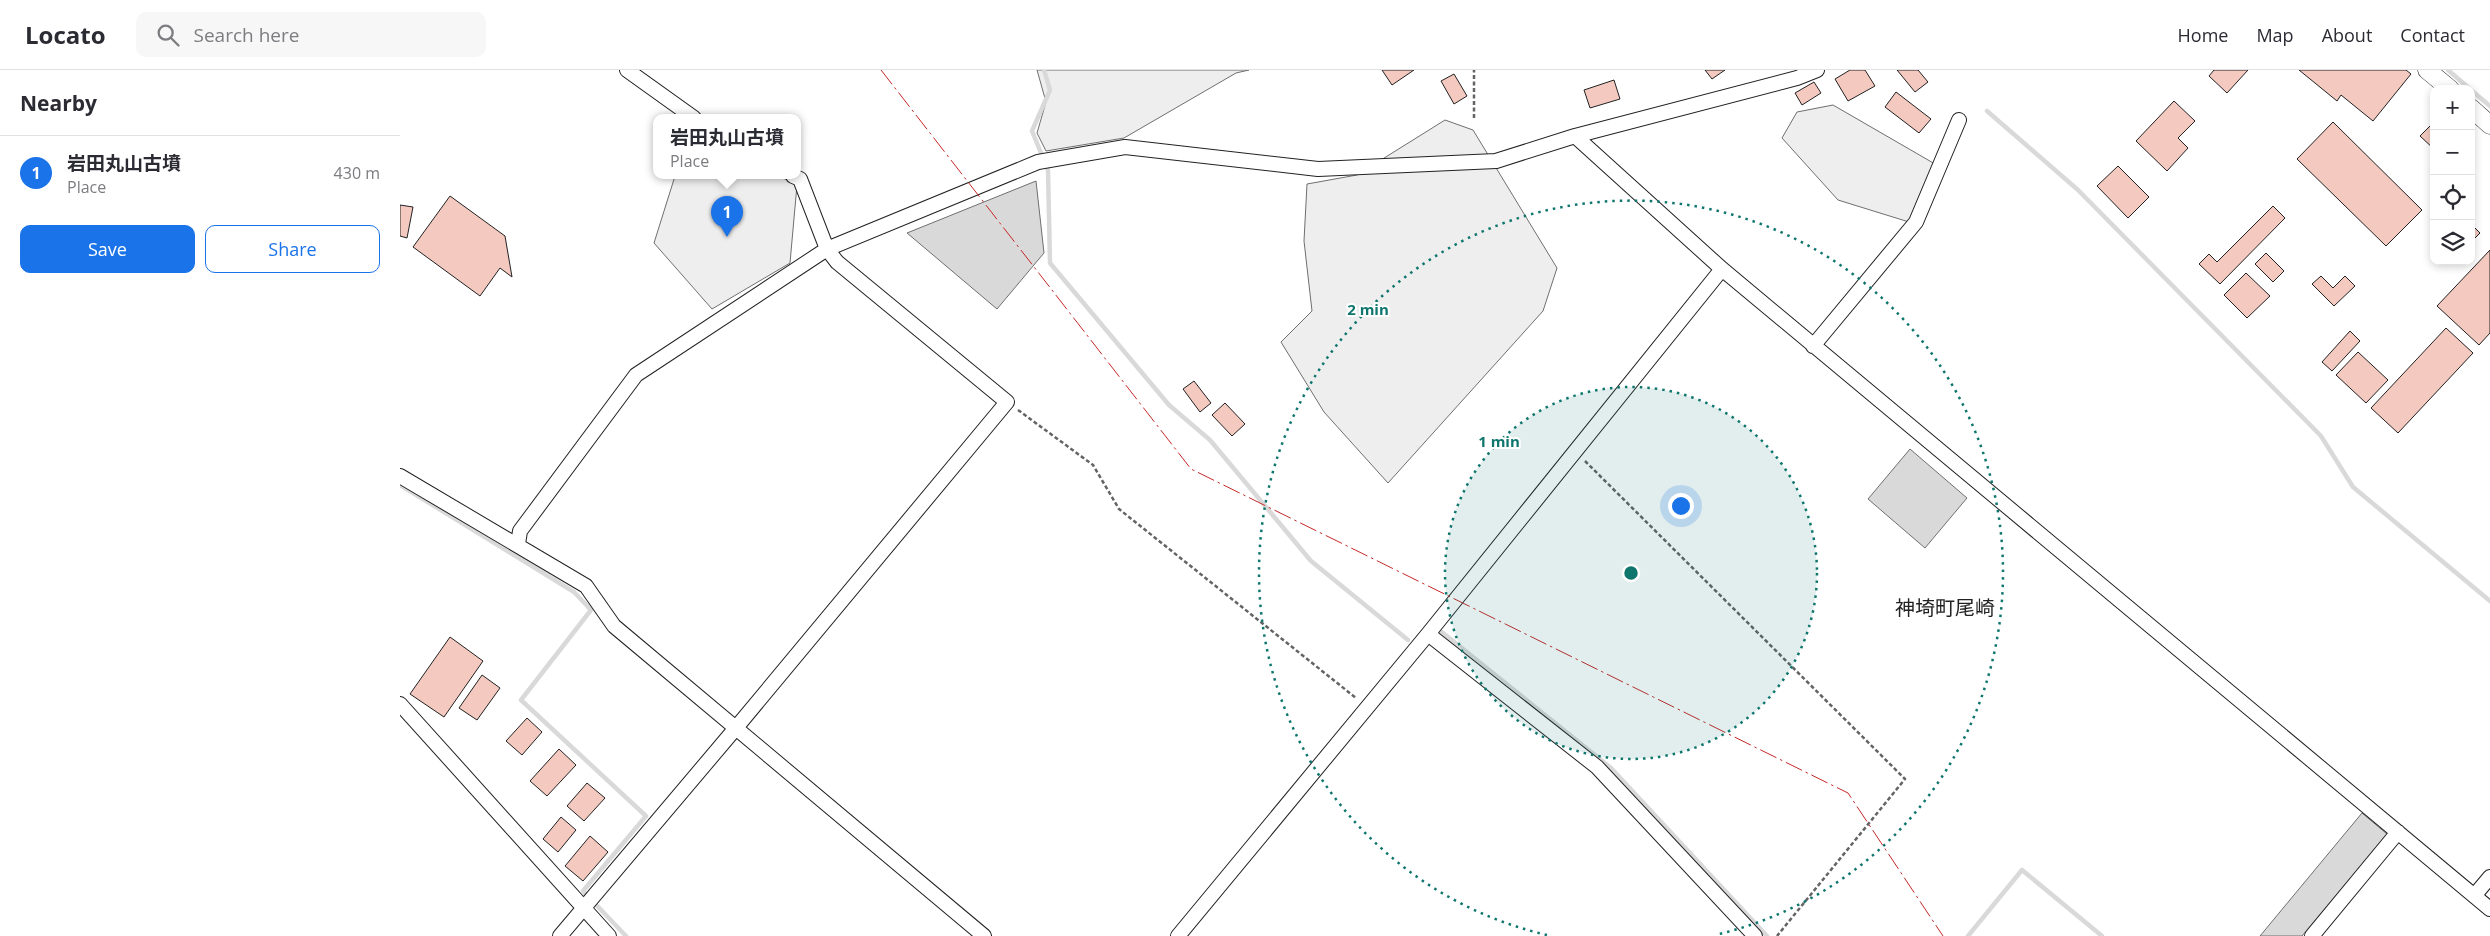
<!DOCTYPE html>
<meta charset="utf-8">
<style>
:root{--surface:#fff;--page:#f7f7f7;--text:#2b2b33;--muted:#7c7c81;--line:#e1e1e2;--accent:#1a73e8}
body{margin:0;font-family:"Open Sans","Noto Sans JP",sans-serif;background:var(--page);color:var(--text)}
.controls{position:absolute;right:15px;top:15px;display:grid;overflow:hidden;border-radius:10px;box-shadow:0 2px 8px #0003}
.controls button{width:45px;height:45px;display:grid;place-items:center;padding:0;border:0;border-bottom:1px solid var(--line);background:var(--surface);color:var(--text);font:25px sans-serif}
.you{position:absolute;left:1280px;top:435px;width:18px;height:18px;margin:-12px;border:4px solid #fff;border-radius:50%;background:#1a73e8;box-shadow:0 0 0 8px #1a73e833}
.badge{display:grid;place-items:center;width:32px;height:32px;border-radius:50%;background:var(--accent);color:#fff;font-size:16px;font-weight:700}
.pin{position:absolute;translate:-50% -41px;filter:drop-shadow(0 1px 2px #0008)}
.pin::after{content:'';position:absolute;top:26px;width:18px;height:15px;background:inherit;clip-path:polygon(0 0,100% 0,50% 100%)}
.popup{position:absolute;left:253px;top:44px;width:148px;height:65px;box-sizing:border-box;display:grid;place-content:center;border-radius:10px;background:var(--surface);filter:drop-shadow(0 1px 4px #0005);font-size:16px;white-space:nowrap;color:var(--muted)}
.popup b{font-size:19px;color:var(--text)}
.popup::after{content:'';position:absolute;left:50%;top:100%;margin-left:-10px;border:10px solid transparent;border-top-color:var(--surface)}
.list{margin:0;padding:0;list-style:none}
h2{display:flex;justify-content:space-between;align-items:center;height:65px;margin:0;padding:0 20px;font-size:21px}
h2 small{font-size:16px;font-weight:400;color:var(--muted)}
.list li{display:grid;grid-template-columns:32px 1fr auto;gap:15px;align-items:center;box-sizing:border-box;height:75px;padding:0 20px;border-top:1px solid var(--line)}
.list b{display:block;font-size:19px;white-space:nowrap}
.list p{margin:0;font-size:16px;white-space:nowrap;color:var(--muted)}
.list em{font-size:16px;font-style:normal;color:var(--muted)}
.actions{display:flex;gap:10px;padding:15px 20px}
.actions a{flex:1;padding:11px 0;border:1px solid var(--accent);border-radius:10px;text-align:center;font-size:18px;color:var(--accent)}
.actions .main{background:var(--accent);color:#fff}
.icon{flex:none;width:28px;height:28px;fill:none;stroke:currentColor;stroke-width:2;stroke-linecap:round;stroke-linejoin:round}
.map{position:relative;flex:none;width:2090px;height:866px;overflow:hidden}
header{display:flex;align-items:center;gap:30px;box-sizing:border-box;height:70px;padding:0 25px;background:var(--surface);border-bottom:1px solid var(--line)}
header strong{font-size:24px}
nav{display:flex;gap:28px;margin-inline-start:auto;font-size:18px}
.search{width:350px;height:45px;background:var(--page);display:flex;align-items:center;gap:12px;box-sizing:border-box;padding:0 18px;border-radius:10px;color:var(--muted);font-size:19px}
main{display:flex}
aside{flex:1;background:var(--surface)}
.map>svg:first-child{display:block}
</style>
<header>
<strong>Locato</strong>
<div class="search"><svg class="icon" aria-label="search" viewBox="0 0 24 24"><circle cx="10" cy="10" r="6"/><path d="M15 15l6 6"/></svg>Search here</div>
<nav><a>Home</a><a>Map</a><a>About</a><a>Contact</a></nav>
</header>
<main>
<aside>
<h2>Nearby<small></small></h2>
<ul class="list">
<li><span class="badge">1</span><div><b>岩田丸山古墳</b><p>Place</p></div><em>430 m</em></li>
</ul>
<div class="actions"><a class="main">Save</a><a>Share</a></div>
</aside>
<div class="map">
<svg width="2090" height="866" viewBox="0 0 2090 866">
<rect width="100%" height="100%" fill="#fff"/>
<path fill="#eee" stroke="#6f6f6f" d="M637,0H849L836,3L724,68L646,81L637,63L646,32Z
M1433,35L1535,94L1509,152L1438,130L1382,68L1397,42Z
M1045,50L1073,60L1157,198L1143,241L988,413L924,342L881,272L912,241L904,171L907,114L957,105Z
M275,106H379L397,115L390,193L312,239L254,173Z"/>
<path fill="#d9d9d9" stroke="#6f6f6f" d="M636,111L644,183L597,239L507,163Z
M1510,379L1567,428L1525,478L1468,429Z
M1962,743L1987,764L1902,866H1860Z"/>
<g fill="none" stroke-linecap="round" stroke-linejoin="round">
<path stroke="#d9d9d9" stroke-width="4.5" d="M644,0L650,20L632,61L648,100L650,193L769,335L810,370L911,491L1008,570
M2048,0L2070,19
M2071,20L2090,36
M1587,41L1678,120L1921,366L1953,417L2090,531
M0,415L174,522L191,540L121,630L246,746L183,821L226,866
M1038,559L1211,698L1367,866
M1568,866L1622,800L1702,866"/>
</g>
<path fill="#f3c9c0" stroke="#222" d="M982,0H1014L992,15Z
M1305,0H1325L1312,9Z
M1450,0H1465L1475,16L1448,31L1435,9Z
M1497,0H1518L1528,12L1515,22Z
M1814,0H1848L1827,23L1809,6Z
M1899,0H2006L2011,4L1973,51L1941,25L1937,31Z
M1054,4L1067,26L1054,34L1041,11Z
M1214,10L1220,29L1190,38L1184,20Z
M1414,12L1421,23L1402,35L1395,23Z
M1496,22L1531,49L1519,63L1485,37Z
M1774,31L1795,51L1778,68L1788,78L1767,101L1736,71Z
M1933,52L2022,140L1986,176L1897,89Z
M2034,52V79L2020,66Z
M1718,96L1749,127L1728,148L1697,116Z
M50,126L105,166L112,207L100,198L80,226L13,177Z
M0,135L13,137L7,168L0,166Z
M1873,136L1885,148L1820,214L1799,194L1809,184L1817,192Z
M2071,154L2080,163L2071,172Z
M2090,180V263L2079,275L2037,236Z
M1866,183L1884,201L1873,212L1855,194Z
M1846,203L1870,226L1847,248L1824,225Z
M1921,206L1933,218L1945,206L1955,216L1934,236L1912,214Z
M2046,258L2073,283L1998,363L1971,338Z
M1950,261L1960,271L1932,301L1922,292Z
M1958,282L1988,310L1966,333L1936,305Z
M794,311L811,333L800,342L783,319Z
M825,333L845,354L832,366L812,345Z
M50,567L83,591L44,647L10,624Z
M82,605L100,618L77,650L59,638Z
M127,648L142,662L122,685L106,671Z
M159,679L176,695L147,726L130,711Z
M187,713L205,728L184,751L167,736Z
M161,747L176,760L158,782L143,769Z
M190,766L208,782L183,811L165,796Z"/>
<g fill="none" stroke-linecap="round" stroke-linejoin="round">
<g stroke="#222" stroke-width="16">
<path id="minor" d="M227,0L294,48
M1175,66L1322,199L2090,839
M1413,276L1516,152L1559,50
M0,406L186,516L214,556L584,866
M118,474L120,461L236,305L427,179L638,92L725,77L918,99L1096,91L1175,66L1397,8L1417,0
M1028,564L1197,697L1355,866
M0,634L209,866
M2074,826L2090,807
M160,866L335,659L607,332L437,192L427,179L400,109L393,106
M778,866L1028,564L1322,199
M1912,866L1998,762"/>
</g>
<g stroke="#222" stroke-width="19">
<path id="tertiary" d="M2027,0L2050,19
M2071,38L2090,55"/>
</g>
<path stroke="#646464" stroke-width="2.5" stroke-dasharray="4 2.5" stroke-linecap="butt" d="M1074,48V0
M618,340L693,395L719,439L956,628
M1185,391L1505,709L1377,866"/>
<use href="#minor" stroke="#fff" stroke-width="14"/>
<use href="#tertiary" stroke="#fff" stroke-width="18"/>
<path stroke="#c62828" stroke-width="1" stroke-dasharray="18 4 2.5 4" stroke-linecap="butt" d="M481,0L791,399L1448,723L1543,866"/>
</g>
<circle cx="1231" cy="503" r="186" fill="#0f766e" fill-opacity=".12"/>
<g fill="none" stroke="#0f766e" stroke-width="2.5" stroke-dasharray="2.5 5">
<circle cx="1231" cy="503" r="186"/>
<path d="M1147 865A372 372 0 1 1 1315 865"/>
</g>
<g text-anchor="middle" stroke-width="4" stroke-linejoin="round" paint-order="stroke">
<g font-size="20" fill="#222" stroke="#fff">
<text x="1545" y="545">神埼町尾崎</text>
</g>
</g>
<circle cx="1231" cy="503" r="8" fill="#0f766e" stroke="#fff" stroke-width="2.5"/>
<g font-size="15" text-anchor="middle" font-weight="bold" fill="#0f766e" stroke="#fff" stroke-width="4" stroke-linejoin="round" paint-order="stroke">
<text x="968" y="245">2 min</text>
<text x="1099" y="377">1 min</text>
</g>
</svg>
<div class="controls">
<button>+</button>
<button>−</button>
<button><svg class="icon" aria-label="locate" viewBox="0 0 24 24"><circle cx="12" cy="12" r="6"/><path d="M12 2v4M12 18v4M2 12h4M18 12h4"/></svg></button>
<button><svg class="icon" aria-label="layers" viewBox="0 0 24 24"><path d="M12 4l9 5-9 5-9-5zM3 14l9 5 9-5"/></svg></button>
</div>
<div class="you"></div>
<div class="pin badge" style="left:327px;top:167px">1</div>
<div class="popup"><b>岩田丸山古墳</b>Place</div>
</div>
</main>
